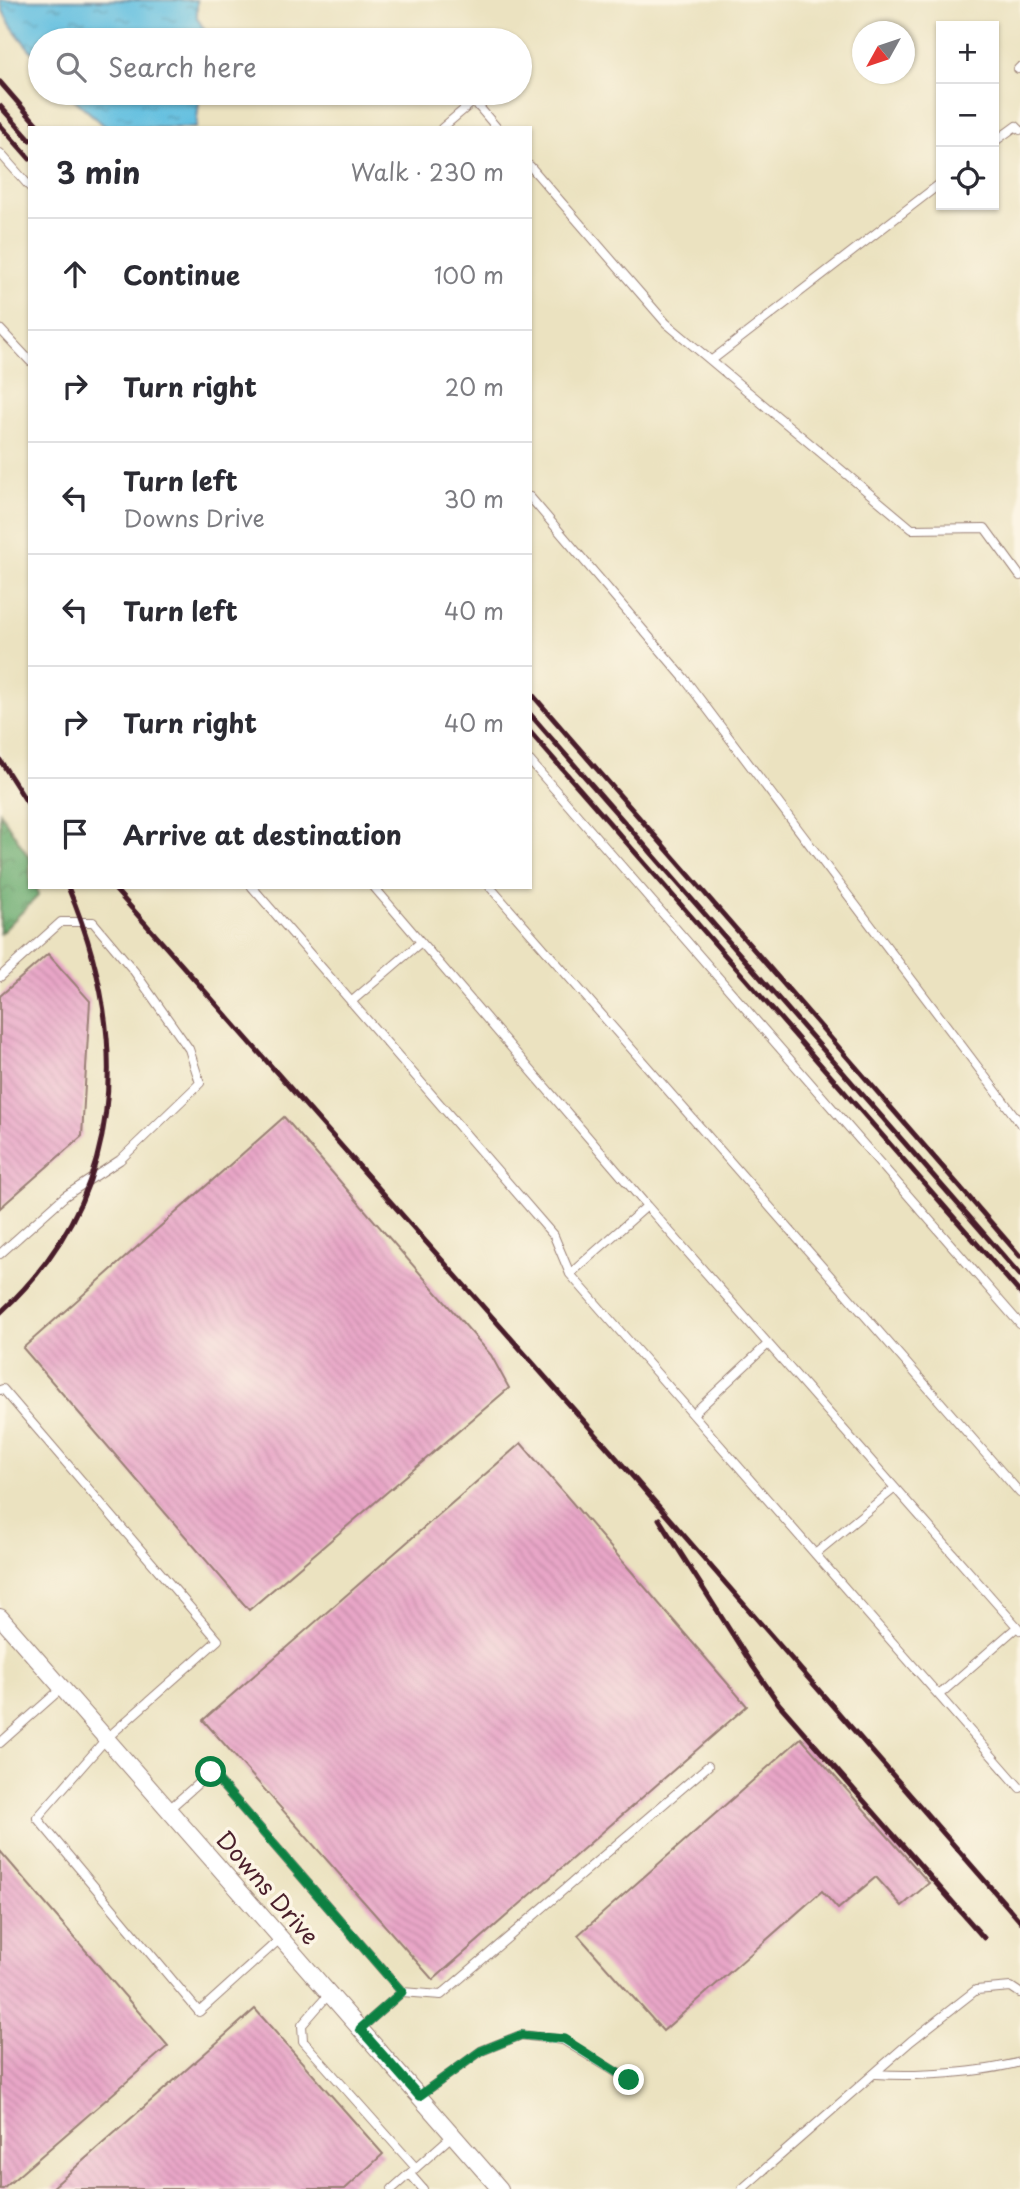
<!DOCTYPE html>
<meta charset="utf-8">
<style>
:root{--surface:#fff;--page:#f2f2f3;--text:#2b2b33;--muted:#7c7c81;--line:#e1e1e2}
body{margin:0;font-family:"Playpen Sans",sans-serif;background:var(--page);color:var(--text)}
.controls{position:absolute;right:21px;top:21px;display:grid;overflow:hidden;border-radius:0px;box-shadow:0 2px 5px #0004}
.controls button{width:63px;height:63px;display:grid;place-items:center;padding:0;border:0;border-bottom:2px solid var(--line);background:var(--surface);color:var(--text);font:35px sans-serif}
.compass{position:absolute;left:852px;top:21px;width:63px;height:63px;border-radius:50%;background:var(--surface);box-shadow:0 2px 5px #0004;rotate:230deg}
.stop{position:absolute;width:21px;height:21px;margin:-16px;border:5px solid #0b8043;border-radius:50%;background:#fff}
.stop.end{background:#0b8043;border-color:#fff;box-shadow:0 2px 7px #0008}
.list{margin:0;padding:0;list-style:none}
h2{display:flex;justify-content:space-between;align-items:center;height:91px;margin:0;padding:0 28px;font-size:30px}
h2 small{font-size:23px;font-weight:400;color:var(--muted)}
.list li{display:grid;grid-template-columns:46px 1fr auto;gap:21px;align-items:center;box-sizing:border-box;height:112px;padding:0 28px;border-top:2px solid var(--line)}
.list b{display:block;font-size:26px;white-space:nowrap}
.list p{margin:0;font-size:23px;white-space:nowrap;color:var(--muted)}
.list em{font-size:23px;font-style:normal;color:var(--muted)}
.icon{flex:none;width:38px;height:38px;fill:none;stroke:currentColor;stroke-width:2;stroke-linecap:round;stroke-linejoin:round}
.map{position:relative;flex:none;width:1020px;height:2189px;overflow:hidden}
.search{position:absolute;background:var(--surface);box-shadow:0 2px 5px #0004;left:28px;top:28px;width:504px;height:77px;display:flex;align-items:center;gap:18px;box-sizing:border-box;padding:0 24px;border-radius:38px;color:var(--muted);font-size:26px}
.panel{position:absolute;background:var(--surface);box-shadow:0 2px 5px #0004;left:28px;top:126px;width:504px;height:763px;border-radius:0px}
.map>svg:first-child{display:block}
</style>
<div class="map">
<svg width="1020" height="2189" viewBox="0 0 1020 2189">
<defs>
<pattern id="forest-crowns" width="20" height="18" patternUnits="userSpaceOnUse" patternTransform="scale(1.75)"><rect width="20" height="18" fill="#6bac70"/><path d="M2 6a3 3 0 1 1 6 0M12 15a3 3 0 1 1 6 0" fill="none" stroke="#5a8b5c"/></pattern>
<pattern id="water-ripples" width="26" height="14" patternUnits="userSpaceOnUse" patternTransform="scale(1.75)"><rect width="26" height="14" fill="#62bfe0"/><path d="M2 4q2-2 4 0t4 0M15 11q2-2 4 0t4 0" fill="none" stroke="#539bb6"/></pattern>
<pattern id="building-back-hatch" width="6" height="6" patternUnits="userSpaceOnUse" patternTransform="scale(1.75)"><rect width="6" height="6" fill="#e8a6c7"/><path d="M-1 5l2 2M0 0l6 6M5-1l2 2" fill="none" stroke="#c88eab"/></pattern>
</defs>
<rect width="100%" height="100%" fill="#fcf5e5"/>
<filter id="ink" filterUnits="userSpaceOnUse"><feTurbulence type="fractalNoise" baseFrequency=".0143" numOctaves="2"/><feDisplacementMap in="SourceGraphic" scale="14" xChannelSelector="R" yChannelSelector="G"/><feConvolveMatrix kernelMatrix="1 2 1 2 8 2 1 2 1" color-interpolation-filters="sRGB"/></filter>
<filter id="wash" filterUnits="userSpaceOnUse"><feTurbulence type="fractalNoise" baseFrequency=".00686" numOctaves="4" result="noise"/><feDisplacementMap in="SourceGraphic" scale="28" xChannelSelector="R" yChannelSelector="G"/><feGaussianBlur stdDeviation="1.57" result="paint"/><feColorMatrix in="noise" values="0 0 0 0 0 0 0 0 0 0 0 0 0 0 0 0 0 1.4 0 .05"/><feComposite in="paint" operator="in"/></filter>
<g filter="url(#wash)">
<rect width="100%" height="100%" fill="#ebe2c0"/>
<path fill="url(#forest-crowns)" stroke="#5a664e" stroke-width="2" d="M0,812L30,859V887H37L38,896L0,934Z"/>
<path fill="url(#water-ripples)" stroke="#566f86" stroke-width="2" d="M0,0H197V18L211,40H40V62C28,46 2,20 0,0Z
M67,93H200L196,128H107Z"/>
<g id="blocks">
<path fill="url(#building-back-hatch)" d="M48,954L90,1001L82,1136L0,1208V996Z
M284,1117L491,1355L509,1388L249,1610L23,1348Z
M521,1443L747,1706L433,1980L203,1720Z
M801,1738L929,1883L902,1906L876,1877L838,1909L822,1891L663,2031L578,1935Z
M0,1851L168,2046L3,2189H0Z
M255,2009L383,2154L345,2189H51Z"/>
</g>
</g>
<g filter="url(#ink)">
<use href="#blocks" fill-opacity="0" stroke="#9a8076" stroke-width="2"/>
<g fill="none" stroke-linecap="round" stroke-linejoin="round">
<g stroke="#9a8076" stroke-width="10">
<path id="service" d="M1018,69L1020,67
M442,128L474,101L497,128
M994,142L1016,126L1020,130
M0,153L30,187
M530,166L666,323L912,529L985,528L1020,576
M0,329L30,361
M712,360L941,183
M530,497L684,678L1020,1123
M530,761L1020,1324
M252,887L554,1236L570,1274L1020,1788
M374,887L647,1206L570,1274
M490,887L1020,1493
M0,977L61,922H93L134,971L189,1049L200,1083L120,1160L65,1196L0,1254
M351,1002L421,942
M647,1206L1020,1630
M0,1390L3,1389L218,1640L106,1739L37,1818L199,2012L281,1938
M693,1414L768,1344
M815,1554L895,1488
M939,1695L1017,1627
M0,1743L62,1688
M168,1810L211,1772L402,1992L360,2029
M402,1992L441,1995L708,1766
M329,1994L302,2025L303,2041L416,2168
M876,2074C916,2077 981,2073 1020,2062
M419,2096L481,2051L521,2035L563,2040L629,2080
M410,2174L423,2189
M392,2189L453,2135
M742,2189L911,2041L976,1990L1011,1987L1020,1993"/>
</g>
<g stroke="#9a8076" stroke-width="18">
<path id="minor" d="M0,1617L500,2189"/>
</g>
<use href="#service" stroke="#fff" stroke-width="8"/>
<use href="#minor" stroke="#fff" stroke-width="16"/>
<path stroke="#4a1f2b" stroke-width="5" d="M0,82L40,128
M0,106L30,140
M0,125L30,159
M530,692L1020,1256
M530,714L1020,1275
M530,732L1020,1293
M0,760L30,807
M113,887L613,1454L1020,1921
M0,1313C127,1196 132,1039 68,887
M659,1519L752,1665L779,1704L984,1938"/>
</g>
</g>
<g fill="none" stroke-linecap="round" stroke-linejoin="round" filter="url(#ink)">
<path stroke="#0b8043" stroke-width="9" d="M211,1772L402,1992L360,2029L419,2096L481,2051L521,2035L564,2039L629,2080"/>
</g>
<g text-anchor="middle" stroke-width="7" stroke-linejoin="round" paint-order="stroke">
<g font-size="23" fill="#4a1f2b" stroke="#fcf5e5">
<text transform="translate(267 1888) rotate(49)" y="8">Downs Drive</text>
</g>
</g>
</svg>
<div class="controls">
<button>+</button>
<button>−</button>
<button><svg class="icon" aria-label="locate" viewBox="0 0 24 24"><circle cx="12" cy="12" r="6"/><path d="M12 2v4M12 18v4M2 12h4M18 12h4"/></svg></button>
</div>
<svg class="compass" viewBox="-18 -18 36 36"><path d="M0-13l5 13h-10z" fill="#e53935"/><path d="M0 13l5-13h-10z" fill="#7c7c81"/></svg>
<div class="stop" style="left:211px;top:1772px"></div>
<div class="stop end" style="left:629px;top:2080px"></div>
<div class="search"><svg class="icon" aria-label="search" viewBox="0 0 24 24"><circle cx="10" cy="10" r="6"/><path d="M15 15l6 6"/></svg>Search here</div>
<section class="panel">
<h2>3 min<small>Walk · 230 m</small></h2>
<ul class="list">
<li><svg class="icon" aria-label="ahead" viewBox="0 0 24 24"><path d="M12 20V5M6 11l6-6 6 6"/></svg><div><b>Continue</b></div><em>100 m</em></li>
<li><svg class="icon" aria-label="right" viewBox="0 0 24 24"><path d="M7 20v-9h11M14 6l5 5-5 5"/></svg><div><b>Turn right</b></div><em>20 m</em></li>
<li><svg class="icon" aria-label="left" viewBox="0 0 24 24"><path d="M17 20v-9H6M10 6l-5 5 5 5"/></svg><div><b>Turn left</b><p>Downs Drive</p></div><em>30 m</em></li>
<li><svg class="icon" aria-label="left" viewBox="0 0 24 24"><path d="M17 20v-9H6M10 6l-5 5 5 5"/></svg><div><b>Turn left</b></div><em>40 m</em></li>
<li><svg class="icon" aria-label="right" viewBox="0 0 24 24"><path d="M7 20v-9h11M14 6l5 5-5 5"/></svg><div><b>Turn right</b></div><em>40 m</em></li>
<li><svg class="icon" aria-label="arrive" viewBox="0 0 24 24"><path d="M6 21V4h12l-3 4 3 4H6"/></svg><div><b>Arrive at destination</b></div></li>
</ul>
</section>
</div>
